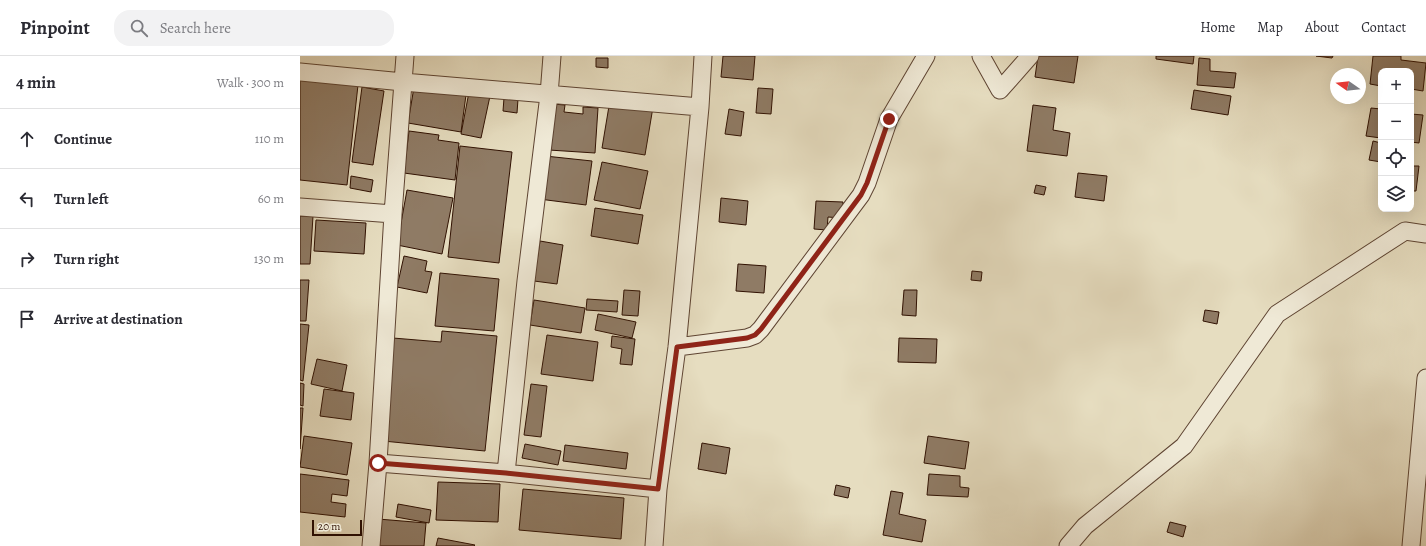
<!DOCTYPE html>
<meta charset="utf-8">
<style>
:root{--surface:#fff;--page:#f2f2f3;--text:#2b2b33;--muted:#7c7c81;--line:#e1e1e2}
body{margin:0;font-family:Alegreya,serif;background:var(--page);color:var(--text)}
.controls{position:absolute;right:12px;top:12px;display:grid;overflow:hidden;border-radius:8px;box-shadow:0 4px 16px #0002}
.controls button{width:36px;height:36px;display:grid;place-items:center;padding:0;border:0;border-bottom:1px solid var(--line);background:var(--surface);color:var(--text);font:20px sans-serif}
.compass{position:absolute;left:1030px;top:12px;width:36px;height:36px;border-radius:50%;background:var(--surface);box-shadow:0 4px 16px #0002;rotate:284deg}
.scale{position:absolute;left:12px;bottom:10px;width:50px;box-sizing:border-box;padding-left:4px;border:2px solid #301102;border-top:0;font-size:11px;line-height:14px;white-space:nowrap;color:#301102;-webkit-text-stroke:3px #efe9d6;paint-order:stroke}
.stop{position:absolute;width:12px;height:12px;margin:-9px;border:3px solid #8f2418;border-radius:50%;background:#fff}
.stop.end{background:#8f2418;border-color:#fff;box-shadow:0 1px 4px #0008}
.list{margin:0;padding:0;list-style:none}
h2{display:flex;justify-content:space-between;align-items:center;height:52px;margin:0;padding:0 16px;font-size:17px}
h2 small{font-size:13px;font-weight:400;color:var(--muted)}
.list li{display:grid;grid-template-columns:26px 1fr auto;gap:12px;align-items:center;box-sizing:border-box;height:60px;padding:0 16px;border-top:1px solid var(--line)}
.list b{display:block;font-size:15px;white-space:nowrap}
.list em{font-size:13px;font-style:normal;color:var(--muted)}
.icon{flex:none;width:22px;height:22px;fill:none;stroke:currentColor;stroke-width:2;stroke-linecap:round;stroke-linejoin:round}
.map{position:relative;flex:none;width:1126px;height:490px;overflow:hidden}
header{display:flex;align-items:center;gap:24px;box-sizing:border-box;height:56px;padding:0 20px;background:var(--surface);border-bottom:1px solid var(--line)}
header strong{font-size:19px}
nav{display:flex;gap:22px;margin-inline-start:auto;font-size:14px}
.search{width:280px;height:36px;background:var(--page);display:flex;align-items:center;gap:10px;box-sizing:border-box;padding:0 14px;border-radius:16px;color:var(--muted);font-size:15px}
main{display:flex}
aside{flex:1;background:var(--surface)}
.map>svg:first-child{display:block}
</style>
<header>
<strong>Pinpoint</strong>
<div class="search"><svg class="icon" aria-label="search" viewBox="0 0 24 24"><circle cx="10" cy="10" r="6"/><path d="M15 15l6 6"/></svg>Search here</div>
<nav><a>Home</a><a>Map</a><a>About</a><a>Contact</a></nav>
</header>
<main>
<aside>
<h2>4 min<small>Walk · 300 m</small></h2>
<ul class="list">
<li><svg class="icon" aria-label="ahead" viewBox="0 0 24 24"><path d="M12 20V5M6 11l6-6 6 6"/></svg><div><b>Continue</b></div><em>110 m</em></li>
<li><svg class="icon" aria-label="left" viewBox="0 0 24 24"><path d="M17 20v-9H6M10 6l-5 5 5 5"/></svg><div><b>Turn left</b></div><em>60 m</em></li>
<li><svg class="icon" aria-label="right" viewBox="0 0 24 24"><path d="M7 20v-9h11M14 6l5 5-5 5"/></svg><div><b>Turn right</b></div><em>130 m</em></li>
<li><svg class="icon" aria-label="arrive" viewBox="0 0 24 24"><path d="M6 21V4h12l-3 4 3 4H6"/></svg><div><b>Arrive at destination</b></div></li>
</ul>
</aside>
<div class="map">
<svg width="1126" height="490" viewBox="0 0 1126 490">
<rect width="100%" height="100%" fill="#e6ddc0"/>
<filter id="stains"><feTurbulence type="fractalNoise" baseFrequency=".005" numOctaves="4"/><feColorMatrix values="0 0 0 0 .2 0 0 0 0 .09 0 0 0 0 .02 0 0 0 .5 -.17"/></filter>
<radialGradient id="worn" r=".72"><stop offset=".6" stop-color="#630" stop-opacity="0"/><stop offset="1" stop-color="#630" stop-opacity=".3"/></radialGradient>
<path fill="#8f7b65" stroke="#301102" d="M423,0H455L453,24L421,21Z
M738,0H778L774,27L735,21Z
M856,0H894L893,8L856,3Z
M1016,0H1033L1032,2Z
M1073,0H1101V4L1126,7L1123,35L1111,33V15H1081V30L1070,28Z
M296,2H308V12L296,11Z
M899,2L910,3V15L936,17L934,32L897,29Z
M0,23L58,29L47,129L0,124Z
M62,31L84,35L73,109L52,106Z
M114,31L166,39L161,76L108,67Z
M458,32L473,33L471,58L456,57Z
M894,34L931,40L928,59L891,53Z
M169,36L190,40L181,82L161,78Z
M204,42L218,43L217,57L203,55Z
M310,44L353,51L345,99L302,92Z
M252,48L265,49L264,56L283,58V51L298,52L295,97L249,94Z
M733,49L756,52L753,74L770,77L767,100L727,95Z
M1071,52L1081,53V82L1066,80Z
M429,53L444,56L441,80L425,78Z
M1111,58L1123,59L1119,87L1111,86Z
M109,75L139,79L138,84L159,87L155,124L104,117Z
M1073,85L1081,87V106L1069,104Z
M160,90L212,96L199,207L148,201Z
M245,100L292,105L286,149L239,143Z
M302,106L348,115L340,153L294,144Z
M1111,110H1119L1116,135H1111Z
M778,117L807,120L804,145L775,141Z
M51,120L73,124L71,136L50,132Z
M736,129L746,131L744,139L734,137Z
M107,134L153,142L142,198L97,189Z
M421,142L448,145L446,169L419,166Z
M516,145L543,146L542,162L528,161L527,174L514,173Z
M295,152L343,159L338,188L291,180Z
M0,160H13L10,208H0Z
M16,164L66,167L64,198L14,195Z
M240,185L263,189L257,228L234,225Z
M104,200L127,205L125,215L132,216L127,237L97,231Z
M438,208L466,210L464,237L436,235Z
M672,215L682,216L681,225L671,224Z
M140,217L199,223L194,275L135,270Z
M0,224H9L6,265H0Z
M324,234L340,235L338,260L322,259Z
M604,234H617L616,260L602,259Z
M287,243L318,245L317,256L286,254Z
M234,244L285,252L281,277L230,269Z
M905,254L919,256L917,268L903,265Z
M298,258L336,266L332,282L295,274Z
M0,268L9,269L3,325L0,324Z
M142,275L197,280L185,395L83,385L93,282L141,286Z
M247,279L298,286L293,325L241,318Z
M312,280L335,283L332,309L320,308L322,293L311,291Z
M599,282L637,283L636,307L598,306Z
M17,303L47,309L42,335L11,328Z
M0,327L4,328L3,350L0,349Z
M231,328L247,330L241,381L224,379Z
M24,333L54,337L51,364L20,360Z
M0,352H3L0,393Z
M4,380L52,387L47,419L0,411Z
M628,380L669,386L665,413L624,407Z
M402,387L430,392L426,418L398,413Z
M225,388L261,395L258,409L222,402Z
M265,389L328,397L326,413L263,405Z
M0,418L49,424L47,440L32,438L31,446L46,448L45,461L0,456Z
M629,418L660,420V431L669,432L668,441L627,439Z
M138,426L200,428L198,466L136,464Z
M536,429L550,432L548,442L534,439Z
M223,433L324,442L321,483L219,474Z
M591,435L603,437L599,458L626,464L622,486L583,479Z
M98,448L131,454L129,467L96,461Z
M78,463L126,467L124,490H76Z
M870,466L886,470L883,481L867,476Z
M138,482L175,489L174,490H136Z"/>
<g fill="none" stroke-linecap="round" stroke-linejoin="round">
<g stroke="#5e4432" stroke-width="19">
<path id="minor" d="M681,0L700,34L730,0
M0,16L103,26L400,51
M0,151L93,158
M377,291L447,282L455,279L461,273L561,139L567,127L589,63L626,0
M78,407L206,417L358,433
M206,417L226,225L249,39L252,0
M71,490L78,407L93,158L105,0
M354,490L358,433L377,291L400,51L403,0
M768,490L785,470L884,390L977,258L1105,175L1126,178
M1111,490L1126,322"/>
</g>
<use href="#minor" stroke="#efe9d6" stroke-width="17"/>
</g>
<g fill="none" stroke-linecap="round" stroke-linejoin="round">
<path stroke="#8f2418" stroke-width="5" d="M78,407L206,417L358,433L377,291L447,282L455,279L461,273L561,139L567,127L589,63"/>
</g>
<rect width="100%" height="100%" filter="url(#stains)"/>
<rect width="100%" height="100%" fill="url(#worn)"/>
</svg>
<div class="controls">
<button>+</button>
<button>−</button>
<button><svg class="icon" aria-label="locate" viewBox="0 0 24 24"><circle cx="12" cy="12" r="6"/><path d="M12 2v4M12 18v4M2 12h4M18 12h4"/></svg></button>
<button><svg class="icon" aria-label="layers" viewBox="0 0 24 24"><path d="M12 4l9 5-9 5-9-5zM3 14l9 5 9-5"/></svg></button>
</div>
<svg class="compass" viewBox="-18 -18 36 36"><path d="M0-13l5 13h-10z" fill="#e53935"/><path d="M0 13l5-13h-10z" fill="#7c7c81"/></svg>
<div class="scale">20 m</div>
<div class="stop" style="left:78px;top:407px"></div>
<div class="stop end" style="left:589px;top:63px"></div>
</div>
</main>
